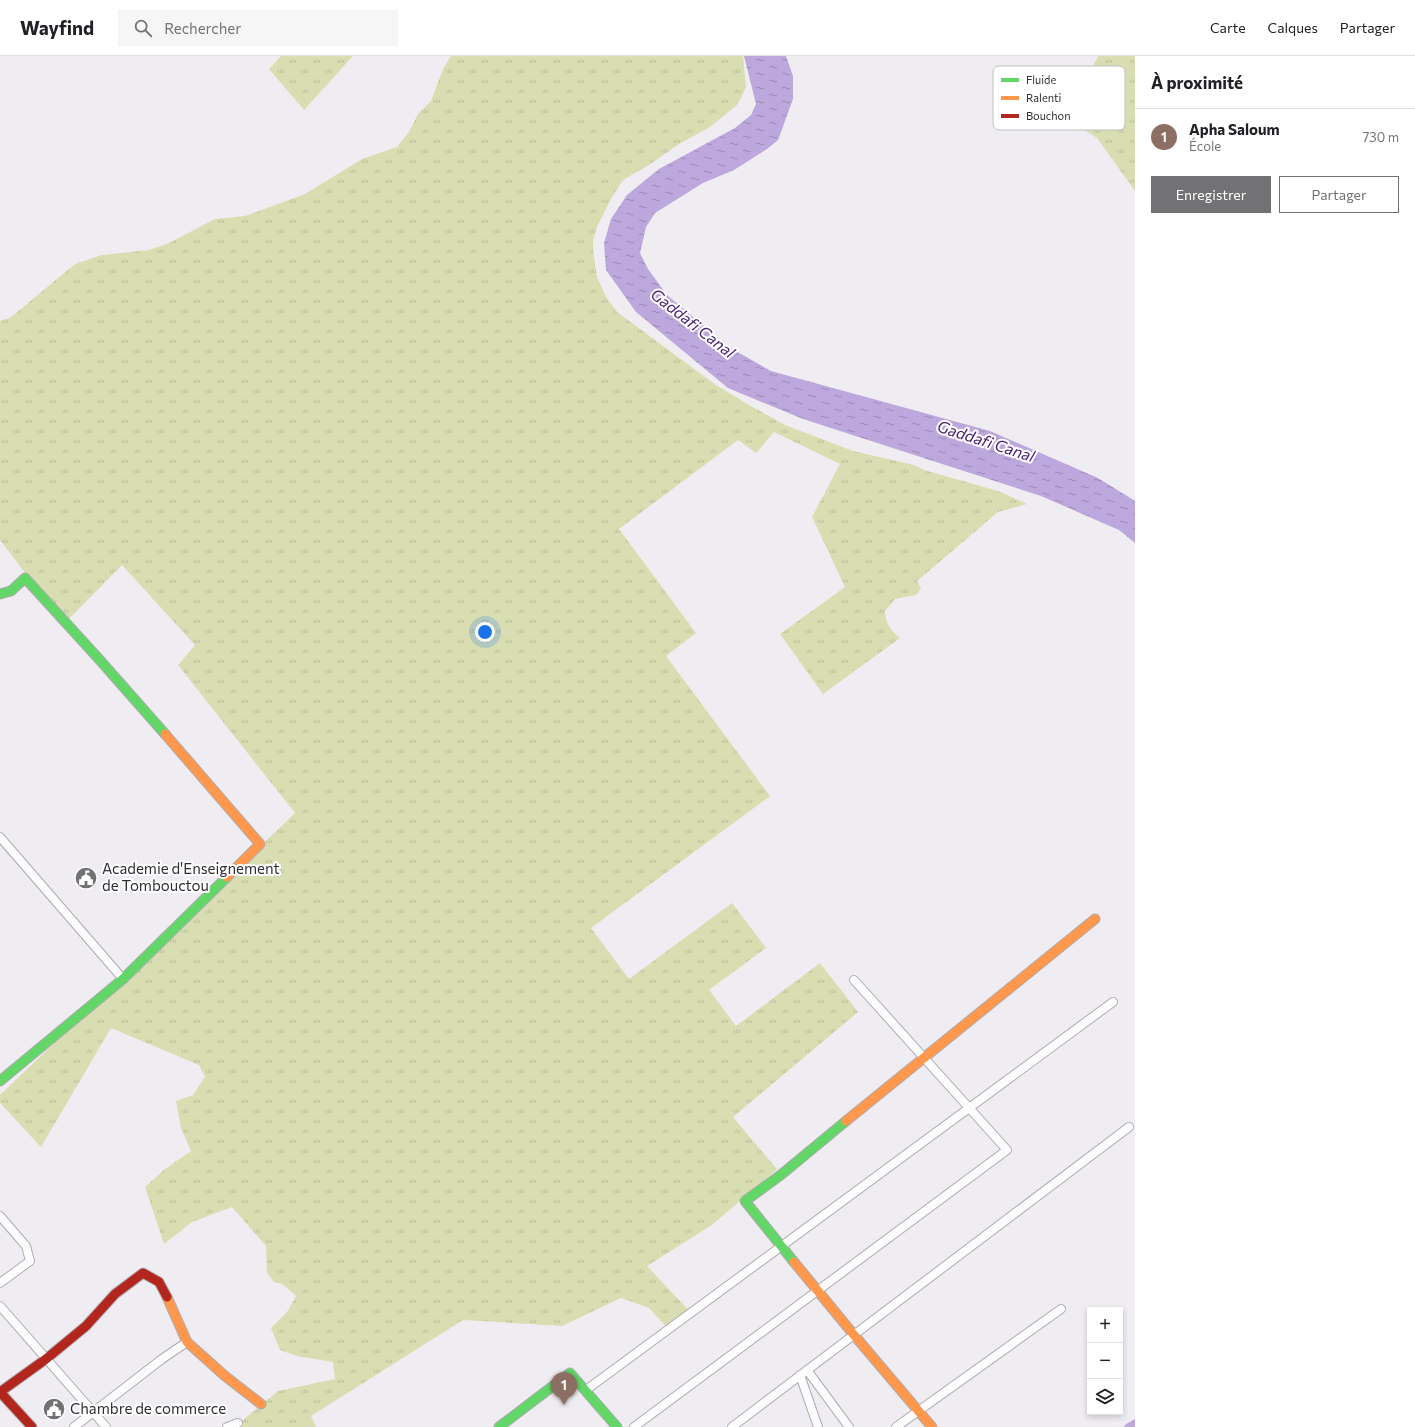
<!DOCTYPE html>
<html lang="fr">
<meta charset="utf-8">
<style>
:root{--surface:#fff;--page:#f6f6f6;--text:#202124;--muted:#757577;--line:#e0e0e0;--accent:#727174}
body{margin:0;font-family:Commissioner,sans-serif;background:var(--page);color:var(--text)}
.controls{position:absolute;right:12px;bottom:12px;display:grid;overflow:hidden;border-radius:0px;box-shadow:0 2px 6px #0003}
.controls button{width:36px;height:36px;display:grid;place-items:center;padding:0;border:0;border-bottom:1px solid var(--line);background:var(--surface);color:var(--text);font:20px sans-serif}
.you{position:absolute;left:485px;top:576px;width:14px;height:14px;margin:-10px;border:3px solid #fff;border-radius:50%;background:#1a73e8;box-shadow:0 0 0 6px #1a73e833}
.badge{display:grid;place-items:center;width:26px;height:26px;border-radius:50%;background:var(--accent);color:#fff;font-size:13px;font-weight:700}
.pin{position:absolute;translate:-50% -33px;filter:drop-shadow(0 1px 2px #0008)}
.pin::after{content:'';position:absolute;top:21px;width:14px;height:12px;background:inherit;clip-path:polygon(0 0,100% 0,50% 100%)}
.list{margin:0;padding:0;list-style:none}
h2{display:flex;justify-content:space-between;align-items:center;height:52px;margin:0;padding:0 16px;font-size:17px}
h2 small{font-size:13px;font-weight:400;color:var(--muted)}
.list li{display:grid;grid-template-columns:26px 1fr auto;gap:12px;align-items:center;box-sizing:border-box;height:56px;padding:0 16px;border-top:1px solid var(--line)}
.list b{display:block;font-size:15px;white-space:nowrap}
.list p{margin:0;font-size:13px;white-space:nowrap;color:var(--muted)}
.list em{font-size:13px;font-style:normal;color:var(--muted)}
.actions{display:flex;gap:8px;padding:12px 16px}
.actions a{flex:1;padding:9px 0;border:1px solid var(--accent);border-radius:0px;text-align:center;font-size:14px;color:var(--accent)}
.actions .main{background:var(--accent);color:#fff}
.icon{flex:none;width:22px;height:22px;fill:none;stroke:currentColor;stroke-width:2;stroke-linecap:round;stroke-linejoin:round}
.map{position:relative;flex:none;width:1135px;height:1371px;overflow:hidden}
header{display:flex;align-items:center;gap:24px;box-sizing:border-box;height:56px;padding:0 20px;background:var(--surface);border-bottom:1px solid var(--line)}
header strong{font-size:19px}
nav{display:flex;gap:22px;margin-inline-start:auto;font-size:14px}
.search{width:280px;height:36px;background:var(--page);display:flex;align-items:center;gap:10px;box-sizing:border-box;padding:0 14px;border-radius:0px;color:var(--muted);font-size:15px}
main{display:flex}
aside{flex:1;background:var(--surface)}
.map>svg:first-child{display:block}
</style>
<header>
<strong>Wayfind</strong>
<div class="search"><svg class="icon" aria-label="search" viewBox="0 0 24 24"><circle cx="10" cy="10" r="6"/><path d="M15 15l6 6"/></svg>Rechercher</div>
<nav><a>Carte</a><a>Calques</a><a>Partager</a></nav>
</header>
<main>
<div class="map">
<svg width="1135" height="1371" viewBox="0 0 1135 1371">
<defs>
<pattern id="grass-tufts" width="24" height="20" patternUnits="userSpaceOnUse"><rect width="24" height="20" fill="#d9deb2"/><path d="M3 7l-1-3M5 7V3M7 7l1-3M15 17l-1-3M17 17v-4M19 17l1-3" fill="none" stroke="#bbbf9a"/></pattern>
<pattern id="water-ripples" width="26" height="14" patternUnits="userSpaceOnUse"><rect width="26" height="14" fill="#bda8dd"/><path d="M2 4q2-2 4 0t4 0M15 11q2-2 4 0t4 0" fill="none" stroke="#9a89b4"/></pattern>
</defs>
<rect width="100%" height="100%" fill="#efedf1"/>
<path fill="url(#grass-tufts)" d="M281,0H353L304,54L269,13Z
M451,0H743L746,31L743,38L737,49L710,71L679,88L649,109L623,124L612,141L597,171L593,185V194L597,221L606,241L617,256L716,329L749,349L785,369L853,395L914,409L924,414L998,435L1027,448L998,456L917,525L921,532L916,539L895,543L885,555C886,568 890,574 900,582L823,638L780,578L845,531L812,461L840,408L774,376L756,397L738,384L619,473L696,577L666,600L770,740L591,872L629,923L732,847L766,892L709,934L736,970L820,907L858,956L733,1061L777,1113L712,1169L647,1210L693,1259L672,1277L649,1252L621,1242L562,1270L463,1264L311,1360L316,1371H240L237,1369L278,1335L335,1323L333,1306L297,1300L280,1294L271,1272L287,1256L296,1240L282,1228L274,1226L267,1217L266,1190L232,1151L192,1166L164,1188L145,1131L165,1113L191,1095L181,1072L176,1045L193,1039L205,1021L199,1009L111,972L41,1091L0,1047V1039L295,757L178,609L195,589L122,509L64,568L0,484V265L10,262L75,208L102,199L149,194L169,187L215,163L245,160L305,138L362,103L397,91L409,76L418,58L431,45L443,13Z
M1098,0H1135V135L1097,82L1051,52C1055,45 1059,39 1064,33C1076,22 1092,17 1098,0Z"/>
<path fill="url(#water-ripples)" d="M744,0H786L793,20V43L778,84L767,93L734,114L703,127L655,157L646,171L640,197L648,213L667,239L727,290L771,315L990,375L1098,422L1135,445V487L1119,474L1041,440L803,363L728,332L636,256L606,214L604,187L611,163L627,139L659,113L735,72L751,59L756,48Z"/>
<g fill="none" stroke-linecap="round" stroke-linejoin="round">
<path stroke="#bda8dd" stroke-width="7" d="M1128,1371L1135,1367"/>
<g stroke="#aeacb0" stroke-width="10">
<path id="street" d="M0,781L123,923
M0,1160L26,1190L30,1205L0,1227
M0,1250L106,1371
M807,1314L849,1371
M800,1319L818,1371
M586,1334L1113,946
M74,1371L162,1303L187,1286
M227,1371L238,1367
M634,1371L1007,1094L854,924
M732,1371L1129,1071
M896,1371L1061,1253"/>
</g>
<g stroke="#aeacb0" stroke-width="11">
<path id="fast" d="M0,538L11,535L25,522L98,602L165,678
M0,1025L123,923L227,821
M794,1206L745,1145L782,1118L846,1065
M499,1371L570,1317L617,1371"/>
</g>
<g stroke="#aeacb0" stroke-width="11">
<path id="slow" d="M165,678L260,788L227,821
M846,1065L1095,863
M794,1206L854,1279L932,1371
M167,1241L187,1286L225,1320L261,1348"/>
</g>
<g stroke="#aeacb0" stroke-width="11">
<path id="jam" d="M32,1371L0,1336L46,1303L86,1270L115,1238L143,1217L159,1226L167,1241"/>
</g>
<use href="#street" stroke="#fdfcfd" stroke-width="8"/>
<use href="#fast" stroke="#63d668" stroke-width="9"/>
<use href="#slow" stroke="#ff974d" stroke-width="9"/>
<use href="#jam" stroke="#b3261e" stroke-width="9"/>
</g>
<defs>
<g id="civic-disc" transform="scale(1.15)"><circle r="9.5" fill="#727174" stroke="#fff"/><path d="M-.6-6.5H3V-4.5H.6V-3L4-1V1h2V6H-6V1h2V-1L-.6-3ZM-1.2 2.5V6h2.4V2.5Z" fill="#fff"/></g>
</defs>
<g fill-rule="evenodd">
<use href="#civic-disc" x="86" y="822"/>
<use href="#civic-disc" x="54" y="1353"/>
</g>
<g text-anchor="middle" stroke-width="4" stroke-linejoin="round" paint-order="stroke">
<g font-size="15" fill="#2f2e31" stroke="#fff" text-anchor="start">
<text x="102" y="818">Academie d'Enseignement<tspan x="102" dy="17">de Tombouctou</tspan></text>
<text x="70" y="1358">Chambre de commerce</text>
</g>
<g font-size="16" font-style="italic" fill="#482076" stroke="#fff">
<text transform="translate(693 267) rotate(38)" y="6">Gaddafi Canal</text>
<text transform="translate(986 385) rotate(18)" y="6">Gaddafi Canal</text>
</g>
</g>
<rect x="993" y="10" width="132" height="64" rx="6" fill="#fff" stroke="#c1c0c1" stroke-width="1"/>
<rect x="1001" y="22" width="18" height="4" fill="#63d668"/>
<rect x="1001" y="40" width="18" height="4" fill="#ff974d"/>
<rect x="1001" y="58" width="18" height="4" fill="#b3261e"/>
<g font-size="11" fill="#2f2e31">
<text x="1026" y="28">Fluide</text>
<text x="1026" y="46">Ralenti</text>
<text x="1026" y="64">Bouchon</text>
</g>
</svg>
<div class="controls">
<button>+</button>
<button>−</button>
<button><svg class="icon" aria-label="layers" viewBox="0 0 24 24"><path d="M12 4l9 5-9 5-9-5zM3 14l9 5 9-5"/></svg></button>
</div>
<div class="you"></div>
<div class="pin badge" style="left:564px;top:1349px;background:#8d6e63">1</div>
</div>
<aside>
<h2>À proximité<small></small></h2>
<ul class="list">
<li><span class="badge" style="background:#8d6e63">1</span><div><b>Apha Saloum</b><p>École</p></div><em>730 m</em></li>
</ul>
<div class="actions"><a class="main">Enregistrer</a><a>Partager</a></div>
</aside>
</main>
